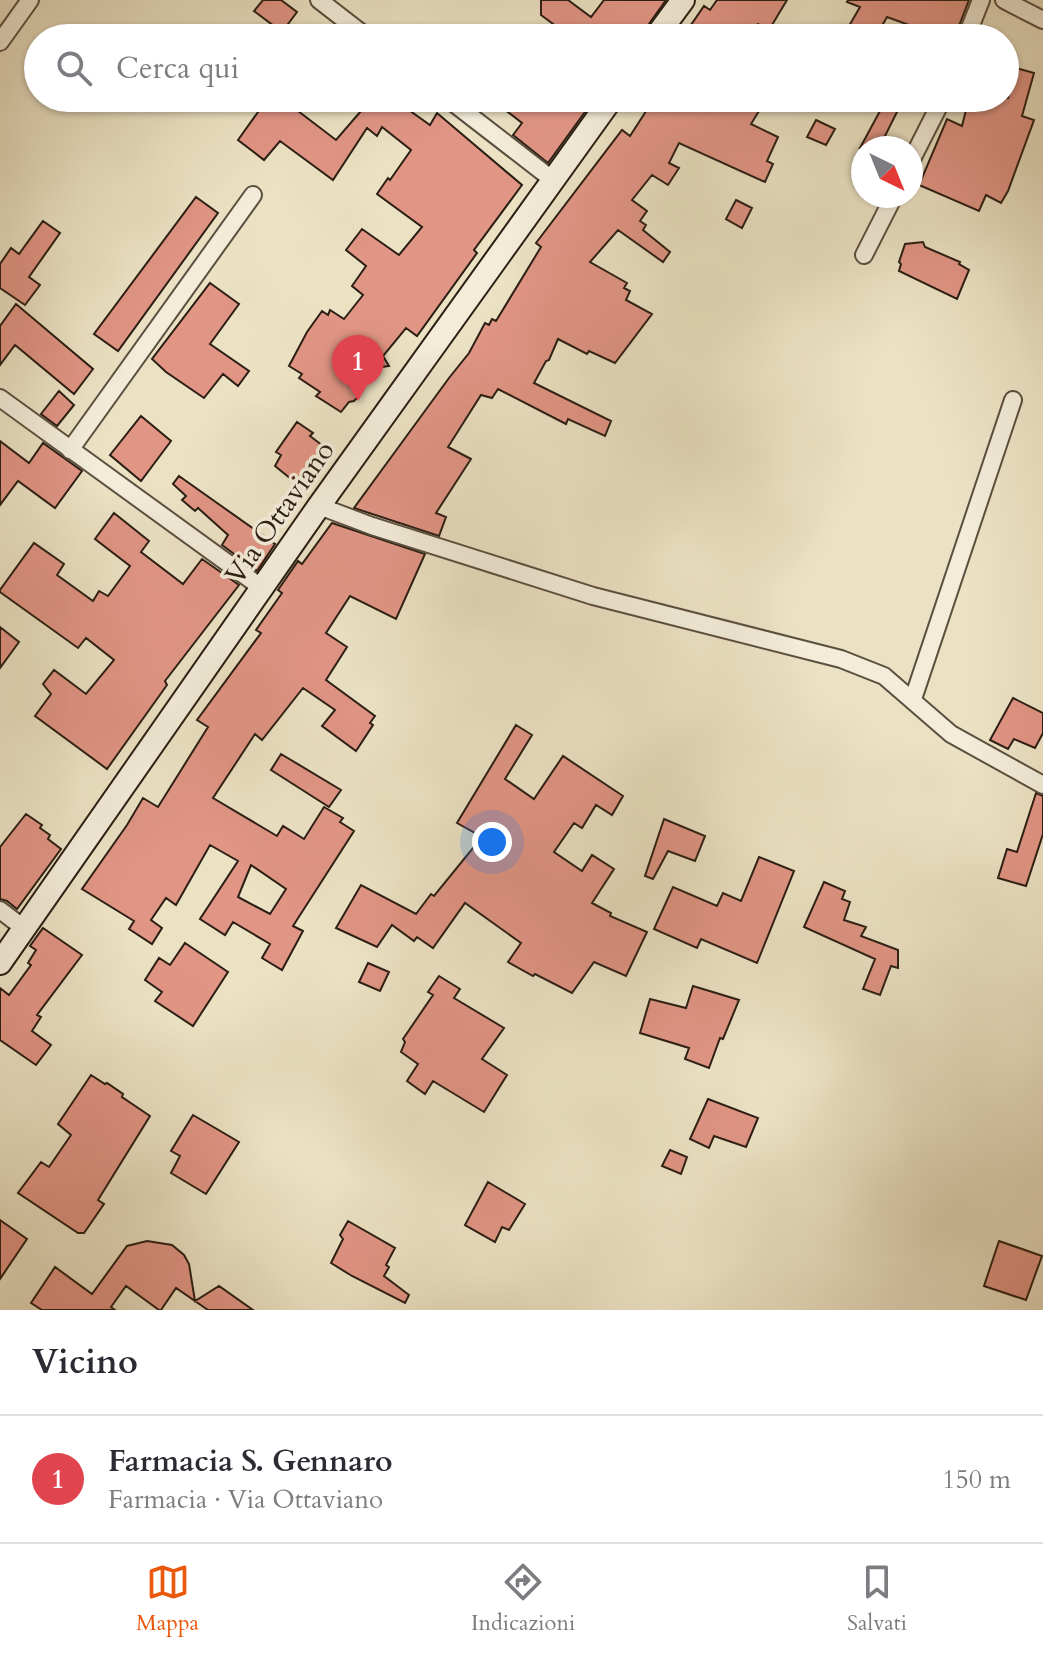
<!DOCTYPE html>
<html lang="it">
<meta charset="utf-8">
<style>
:root{--surface:#fff;--page:#f7f7f7;--text:#2b2b33;--muted:#7c7c81;--line:#e1e1e2;--accent:#ea580c}
body{margin:0;font-family:Cardo,serif;background:var(--page);color:var(--text)}
.compass{position:absolute;left:851px;top:136px;width:72px;height:72px;border-radius:50%;background:var(--surface);box-shadow:0 2px 6px #0004;rotate:137deg}
.you{position:absolute;left:492px;top:842px;width:28px;height:28px;margin:-20px;border:6px solid #fff;border-radius:50%;background:#1a73e8;box-shadow:0 0 0 12px #1a73e833}
.badge{display:grid;place-items:center;width:52px;height:52px;border-radius:50%;background:var(--accent);color:#fff;font-size:26px;font-weight:700}
.pin{position:absolute;translate:-50% -66px;filter:drop-shadow(0 2px 4px #0008)}
.pin::after{content:'';position:absolute;top:42px;width:28px;height:24px;background:inherit;clip-path:polygon(0 0,100% 0,50% 100%)}
.list{margin:0;padding:0;list-style:none}
h2{display:flex;justify-content:space-between;align-items:center;height:104px;margin:0;padding:0 32px;font-size:34px}
h2 small{font-size:26px;font-weight:400;color:var(--muted)}
.list li{display:grid;grid-template-columns:52px 1fr auto;gap:24px;align-items:center;box-sizing:border-box;height:128px;padding:0 32px;border-top:2px solid var(--line)}
.list b{display:block;font-size:30px;white-space:nowrap}
.list p{margin:0;font-size:26px;white-space:nowrap;color:var(--muted)}
.list em{font-size:26px;font-style:normal;color:var(--muted)}
.icon{flex:none;width:44px;height:44px;fill:none;stroke:currentColor;stroke-width:2;stroke-linecap:round;stroke-linejoin:round}
.map{position:relative;flex:none;width:1043px;height:1310px;overflow:hidden}
.search{position:absolute;background:var(--surface);box-shadow:0 2px 6px #0004;left:24px;right:24px;top:24px;height:88px;display:flex;align-items:center;gap:20px;box-sizing:border-box;padding:0 28px;border-radius:44px;color:var(--muted);font-size:30px}
.sheet{height:232px;background:var(--surface)}
nav{display:flex;justify-content:space-around;align-items:center;box-sizing:border-box;height:112px;border-top:2px solid var(--line);background:var(--surface);font-size:22px;color:var(--muted)}
nav a{display:grid;justify-items:center;gap:4px}
nav .on{color:var(--accent)}
.map>svg:first-child{display:block}
</style>
<div class="map">
<svg width="1043" height="1310" viewBox="0 0 1043 1310">
<rect width="100%" height="100%" fill="#ebe2c4"/>
<filter id="stains"><feTurbulence type="fractalNoise" baseFrequency=".0025" numOctaves="4"/><feColorMatrix values="0 0 0 0 .2 0 0 0 0 .09 0 0 0 0 .02 0 0 0 .5 -.17"/></filter>
<radialGradient id="worn" r=".72"><stop offset=".6" stop-color="#630" stop-opacity="0"/><stop offset="1" stop-color="#630" stop-opacity=".3"/></radialGradient>
<path fill="#e19585" stroke="#2b1e13" stroke-width="2" fill-rule="evenodd" d="M263,0H281L297,12L282,32L254,11Z
M541,0H568L591,17L604,0H666L639,38H572L541,15Z
M717,0H787L769,30L758,24L750,38H682L704,6L710,10Z
M848,0H969L955,36L933,28L931,33L887,17L875,38H842L860,7L847,2Z
M1016,68L1034,73L1022,116L1034,120L1008,191L1001,203L986,195L979,211L919,185L947,119L962,126L969,98H1008Z
M268,98H281L336,140L361,111L346,98H392L430,125L437,113L522,185L474,250L477,253L417,336L406,328L383,356L389,366L375,368L358,391L359,396L354,401L349,402L341,412L316,396L320,392L299,378L302,374L289,366L307,332L322,311L328,315L330,310L344,319L363,295L352,286L366,266L346,250L362,229L399,255L422,227L377,194L388,178L390,180L411,150L382,127L377,136L367,128L333,180L280,141L264,160L238,140Z
M490,98H595L548,163L513,135L522,123Z
M667,98H767L751,124L778,137L767,161L773,164L765,182L679,143L669,163L679,168L668,185L652,175L632,200L647,211L640,221L646,225L643,230L670,252L663,262L618,230L590,262L627,283L624,288L630,291L626,300L652,314L615,363L589,351L587,354L558,339L549,360L546,361L534,383L611,421L605,436L568,419L566,424L498,389L492,398L481,395L448,447L471,459L436,513L446,517L439,536L354,508L449,378L469,353L485,323L489,325L492,319L496,321L541,247L536,243L622,130L630,136L650,105L661,111Z
M887,98H904L879,148H860Z
M816,120L835,129L826,145L807,137Z
M196,197L218,213L118,351L94,334Z
M736,200L752,208L742,228L726,219Z
M43,221L60,233L29,277L40,285L25,305L0,288V264L11,248L19,254Z
M923,242L925,247L960,262L959,264L969,270L957,299L899,271L901,264L899,262L905,244Z
M210,283L239,304L210,344L249,371L238,386L223,374L204,398L166,372L152,359Z
M16,304L93,369L74,394L15,345L0,365V326Z
M59,391L74,405L57,426L41,414Z
M141,416L171,441L141,481L110,455Z
M297,422L313,433L310,436L323,446L317,457L321,459L301,487L275,466L281,455L276,452Z
M0,441L29,463L43,443L82,471L55,508L18,481L0,505Z
M179,476L275,544L257,571L222,545L228,535L198,508L195,511L182,500L186,496L173,484Z
M114,513L149,541L141,552L183,584L202,559L239,585L165,681L167,685L107,769L35,716L51,694L43,684L54,670L86,694L114,660L86,638L78,648L0,592V590L34,543L64,564L57,575L93,601L99,591L108,596L130,566L95,539Z
M332,523L425,554L396,619L350,596L326,633L347,647L326,680L375,716L370,723L373,725L356,751L322,726L335,710L303,688L262,740L255,734L213,798L277,836L283,826L304,839L324,807L343,818L340,822L354,831L293,926L303,931L282,970L262,958L270,944L233,922L225,935L200,919L238,861L210,845L176,905L166,898L151,920L162,928L152,944L129,929L134,921L82,889L127,825L143,798L158,807L208,727L197,720L261,633L256,630L282,593L278,590L298,561L302,564ZM251,865L286,889L270,914L238,897Z
M0,627L19,642L0,668Z
M1013,698L1043,713V733L1035,748L1014,739L1008,749L990,740Z
M516,725L532,735L505,779L534,799L563,756L623,796L612,815L596,805L582,828L574,823L554,852L582,871L592,855L614,869L592,903L611,913L610,916L647,932L626,976L594,962L572,993L535,974L533,976L508,962L521,943L465,903L433,948L417,937L414,941L392,925L377,947L336,928L361,885L416,914L431,894L434,896L482,837L457,823Z
M281,754L341,790L329,807L271,770Z
M1036,793L1043,796V834L1026,886L998,878L1007,849L1017,852Z
M26,814L42,825L40,828L50,835L48,839L61,849L17,909L7,901L0,899V847Z
M664,819L705,836L695,861L668,851L653,879L645,876Z
M759,857L794,871L757,963L701,939L697,948L654,929L673,887L717,906L723,893L741,901Z
M824,882L845,891L842,899L850,902L844,920L866,927L861,936L898,950V968L891,966L880,995L863,989L875,959L804,927Z
M43,928L82,955L37,1015L41,1017L32,1031L51,1045L36,1065L0,1040V988L9,995L31,965L28,963L36,950L30,946Z
M185,943L228,972L193,1026L155,1001L162,992L145,980L159,958L170,965Z
M368,963L389,972L380,991L359,982Z
M439,976L460,989L454,998L504,1028L482,1059L507,1075L484,1112L433,1081L425,1094L407,1081L418,1064L401,1052L405,1042L403,1039L433,995L428,992Z
M693,986L739,1000L723,1039L720,1038L709,1068L685,1059L689,1048L640,1033L650,999L686,1008Z
M91,1075L105,1084L107,1083L123,1094L122,1097L150,1116L98,1200L104,1204L84,1233H78L18,1193L41,1162L49,1167L71,1135L58,1124Z
M708,1099L758,1118L746,1147L714,1136L709,1148L690,1139Z
M193,1115L239,1142L206,1194L171,1173L180,1156L171,1151Z
M670,1150L687,1157L681,1174L662,1166Z
M488,1182L525,1204L509,1230L502,1227L495,1242L465,1225Z
M0,1220L27,1239L0,1279Z
M348,1221L395,1248L386,1265L389,1267L384,1276L409,1295L405,1303L352,1276L331,1263L343,1239L340,1235Z
M147,1241L172,1245L184,1255L189,1264L195,1301L219,1286L253,1310H208L176,1288L161,1310H159L126,1286L111,1307L115,1310H42L31,1303L55,1267L92,1294L127,1246Z
M999,1241L1042,1256L1026,1300L984,1286Z"/>
<g fill="none" stroke-linecap="round" stroke-linejoin="round">
<g stroke="#5b4f3f" stroke-width="20">
<path id="street" d="M319,0L368,38
M1004,0L1043,20
M966,38L981,0
M0,42L30,0
M447,98L553,180
M911,161L943,98
M864,255L894,196
M0,398L262,588
M70,450L253,195
M319,506L372,526L593,596L841,659L884,676L951,734L1043,785
M913,699L1013,400
M0,910L25,929"/>
</g>
<g stroke="#2b1e13" stroke-width="26">
<path id="secondary" d="M655,38L683,0
M0,963L319,506L612,98"/>
</g>
<use href="#street" stroke="#f2ecd9" stroke-width="16"/>
<use href="#secondary" stroke="#f2ecd9" stroke-width="22"/>
</g>
<g text-anchor="middle" stroke-width="7" stroke-linejoin="round" paint-order="stroke">
<g font-size="28" fill="#2b1e13" stroke="#f2ecd9">
<text transform="translate(279 512) rotate(-55)" y="10">Via Ottaviano</text>
</g>
</g>
<rect width="100%" height="100%" filter="url(#stains)"/>
<rect width="100%" height="100%" fill="url(#worn)"/>
</svg>
<svg class="compass" viewBox="-18 -18 36 36"><path d="M0-13l5 13h-10z" fill="#e53935"/><path d="M0 13l5-13h-10z" fill="#7c7c81"/></svg>
<div class="you"></div>
<div class="pin badge" style="left:358px;top:401px;background:#e0444e">1</div>
<div class="search"><svg class="icon" aria-label="search" viewBox="0 0 24 24"><circle cx="10" cy="10" r="6"/><path d="M15 15l6 6"/></svg>Cerca qui</div>
</div>
<section class="sheet">
<h2>Vicino<small></small></h2>
<ul class="list">
<li><span class="badge" style="background:#e0444e">1</span><div><b>Farmacia S. Gennaro</b><p>Farmacia · Via Ottaviano</p></div><em>150 m</em></li>
</ul>
</section>
<nav>
<a class="on"><svg class="icon" aria-label="map" viewBox="0 0 24 24"><path d="M3 6l6-2 6 2 6-2v14l-6 2-6-2-6 2zM9 4v14M15 6v14"/></svg>Mappa</a>
<a><svg class="icon" aria-label="directions" viewBox="0 0 24 24"><path d="M12 3l9 9-9 9-9-9zM9 14v-3h6M13 9l2 2-2 2"/></svg>Indicazioni</a>
<a><svg class="icon" aria-label="saved" viewBox="0 0 24 24"><path d="M7 4h10v16l-5-4-5 4z"/></svg>Salvati</a>
</nav>
